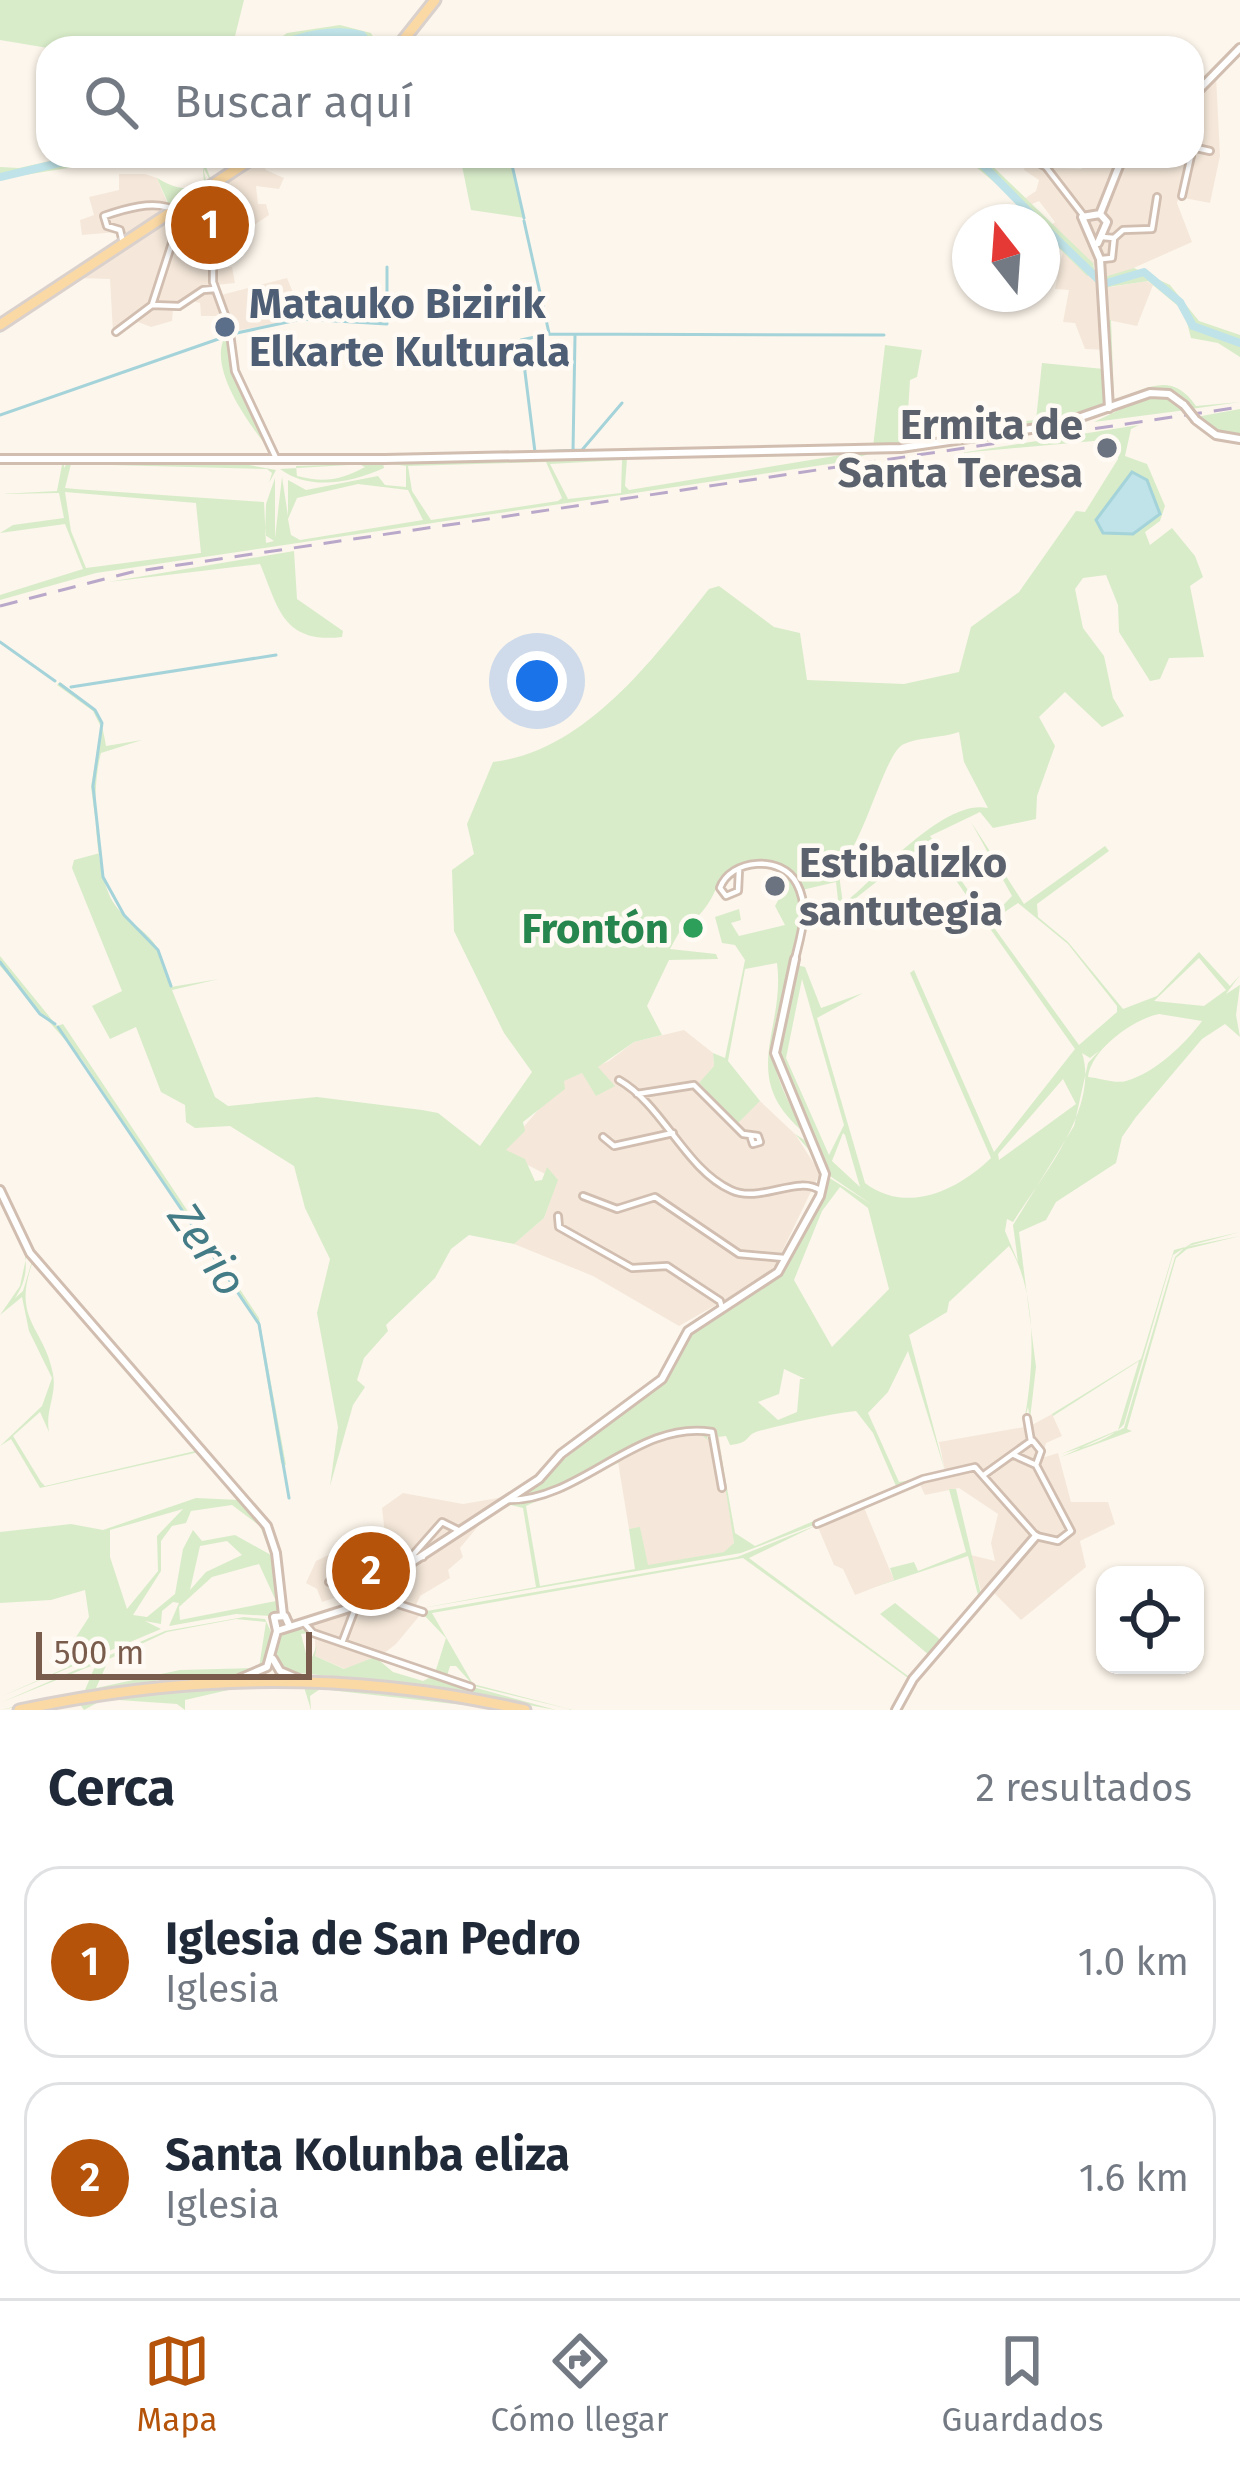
<!DOCTYPE html>
<html lang="es">
<meta charset="utf-8">
<style>
:root{--surface:#fff;--page:#f6f6f7;--text:#1f2937;--muted:#747a83;--line:#e0e1e3;--accent:#b45309}
body{margin:0;font-family:"Fira Sans",sans-serif;background:var(--page);color:var(--text)}
.controls{position:absolute;right:36px;bottom:36px;display:grid;overflow:hidden;border-radius:24px;box-shadow:0 3px 9px #0004}
.controls button{width:108px;height:108px;display:grid;place-items:center;padding:0;border:0;border-bottom:3px solid var(--line);background:var(--surface);color:var(--text);font:60px sans-serif}
.compass{position:absolute;left:952px;top:204px;width:108px;height:108px;border-radius:50%;background:var(--surface);box-shadow:0 3px 9px #0004;rotate:343deg}
.scale{position:absolute;left:36px;bottom:30px;width:276px;box-sizing:border-box;padding-left:12px;border:6px solid #7a5c4d;border-top:0;font-size:33px;line-height:42px;white-space:nowrap;color:#7a5c4d;-webkit-text-stroke:9px #fffaf3;paint-order:stroke}
.you{position:absolute;left:537px;top:681px;width:42px;height:42px;margin:-30px;border:9px solid #fff;border-radius:50%;background:#1a73e8;box-shadow:0 0 0 18px #1a73e833}
.badge{display:grid;place-items:center;width:78px;height:78px;border-radius:50%;background:var(--accent);color:#fff;font-size:39px;font-weight:700}
.pin{position:absolute;translate:-50% -50%;border:6px solid #fff;box-shadow:0 3px 12px #0006}
.list{margin:0;padding:0;list-style:none}
h2{display:flex;justify-content:space-between;align-items:center;height:156px;margin:0;padding:0 48px;font-size:51px}
h2 small{font-size:39px;font-weight:400;color:var(--muted)}
.list li{display:grid;grid-template-columns:78px 1fr auto;gap:36px;align-items:center;box-sizing:border-box;height:192px;margin:0 24px 24px;padding:0 24px;border:3px solid var(--line);border-radius:36px}
.list b{display:block;font-size:45px;white-space:nowrap}
.list p{margin:0;font-size:39px;white-space:nowrap;color:var(--muted)}
.list em{font-size:39px;font-style:normal;color:var(--muted)}
.icon{flex:none;width:66px;height:66px;fill:none;stroke:currentColor;stroke-width:2;stroke-linecap:round;stroke-linejoin:round}
.map{position:relative;flex:none;width:1240px;height:1710px;overflow:hidden}
.search{position:absolute;background:var(--surface);box-shadow:0 3px 9px #0004;left:36px;right:36px;top:36px;height:132px;display:flex;align-items:center;gap:30px;box-sizing:border-box;padding:0 42px;border-radius:36px;color:var(--muted);font-size:45px}
.sheet{height:588px;background:var(--surface)}
nav{display:flex;justify-content:space-around;align-items:center;box-sizing:border-box;height:168px;border-top:3px solid var(--line);background:var(--surface);font-size:33px;color:var(--muted)}
nav a{display:grid;justify-items:center;gap:6px}
nav .on{color:var(--accent)}
.map>svg:first-child{display:block}
</style>
<div class="map">
<svg width="1240" height="1710" viewBox="0 0 1240 1710">
<rect width="100%" height="100%" fill="#fdf6ec"/>
<path fill="#f5e8da" d="M1216,76L1220,156L1210,203L1179,197L1177,203L1192,242L1120,274L1111,287L1147,281L1153,285L1137,326L1103,319L1106,350L1085,349L1075,323L1063,322L1069,290L1055,289L1063,251L1087,275L1097,268L1050,226L1055,222L1039,201L1030,205L1024,199L1036,191L1039,180L1024,170L1028,156L1049,168L1081,169L1087,166L1084,156H1192V94Z
M259,156L266,170L284,178L279,189L256,186L258,204H266L269,215L250,228L251,238L238,247L217,243L214,267H232L235,283L217,285L221,295L287,278L304,319L223,333L220,316H201L200,303L192,301L173,309L172,321L151,327L138,322L113,333L110,279L79,278L119,240L117,232L82,235L80,220L94,215L89,197L119,190V174H145L157,178L168,205Z
M684,1030L713,1053L714,1066L699,1084L736,1123L760,1101L795,1134L820,1173L776,1264L763,1278L679,1326L593,1276L514,1244L544,1218L557,1180L502,1152L563,1081L609,1061L634,1042Z
M1052,1414L1062,1436L1046,1443L1042,1458L1058,1453L1071,1502H1108L1115,1524L1080,1541L1086,1567L1021,1620L990,1589L982,1594L971,1555L995,1561L991,1543L998,1514L959,1488L925,1495L917,1479L945,1471L939,1442L1024,1427L1028,1418L1032,1425Z
M705,1428L718,1430L734,1543L725,1552L647,1566L640,1528L629,1529L617,1456L680,1434L698,1432L708,1439Z
M403,1493L463,1504L504,1497L508,1503L485,1518L460,1548L463,1557L448,1570L450,1578L420,1596L416,1605L421,1614L396,1644L378,1658L345,1669L315,1656V1638L303,1628L304,1619L343,1606L337,1597L322,1602L317,1589L306,1583L316,1561L337,1551L345,1572L370,1562L368,1550L386,1543L382,1508Z
M863,1505L894,1580L855,1595L843,1569L834,1565L817,1525Z"/>
<path fill="#d8ecc9" fill-rule="evenodd" d="M0,0H244L232,48H48L0,40Z
M340,25L371,33L379,48H365L346,37L266,48L287,33Z
M72,156H96L68,168L0,179V167L19,168Z
M202,156L211,180L250,156L211,182L203,167L207,185L169,205L157,178C172,187 188,193 204,183Z
M460,156H510L525,218L471,210Z
M963,156H982L1093,263L1095,273L1087,276L1042,231V222Z
M1134,268L1170,285L1199,321L1240,335V357L1218,343L1191,338L1184,311L1148,281L1102,288L1104,277Z
M1103,319L1111,320L1114,400C1147,389 1171,370 1196,406L1240,402L1191,409C1162,378 1145,399 1111,402Z
M228,332L232,366L271,452C250,425 203,364 228,332Z
M885,345L922,350L917,377L910,380L906,445L873,447Z
M1042,363L1104,369V407L1019,429L1024,421L1036,420Z
M1152,394L1169,396L1186,410L1094,422Z
M1240,409V438L1213,431L1196,417Z
M1139,425L1131,429L1125,456L1147,464L1165,506L1160,521L1145,532L1150,545L1172,528L1195,556L1203,577L1190,586L1204,657L1169,658L1160,679L1150,681L1119,632L1118,605L1106,575L1083,578L1075,589L1083,628L1104,656L1113,698L1124,716L1102,727L1065,692L1039,717L1055,746L1037,796L1036,819L993,828L980,812L930,836L989,920L1012,896L971,822L1024,904L1105,846L1109,851L1037,904L1038,917L1068,942L1123,1009L1157,996L1199,952L1230,986L1240,975L1226,994L1240,985L1236,1015L1240,1037L1225,1024L1202,1039L1136,1117L1122,1137L1116,1163L1056,1202L1046,1220L1019,1232L1036,1367L1030,1419L1028,1407L1023,1427C1034,1372 1039,1295 1009,1246L949,1302L947,1312L909,1335L945,1471L908,1351L888,1392L868,1413L899,1482L917,1479L920,1484L741,1553L417,1609L536,1587L523,1508L511,1505L485,1518L508,1503L538,1497L618,1458L620,1462L526,1506L540,1586L635,1569L629,1529L640,1527L648,1565L724,1552L734,1543L716,1428L705,1429L708,1440L698,1433L646,1443L549,1489L513,1500L662,1381L686,1336L775,1276L828,1177L871,1204L827,1174L776,1054L796,965L805,967L821,1008L863,993L817,1018L865,1183C907,1215 958,1190 991,1158L910,973L914,970L994,1152L1075,1049L928,841L856,898L852,913L839,909L836,882L802,890L789,870L771,860L744,864L719,879C716,895 698,923 682,927L670,949L716,954L718,959L669,960L647,1006L662,1035L634,1042L598,1067L615,1086L596,1096L582,1073L564,1081L565,1089L523,1122L525,1131L506,1150L525,1159L535,1181L542,1180L547,1167L558,1180L544,1218L514,1244L469,1235L451,1249L435,1278L386,1325L388,1331L364,1358L357,1380L365,1387L353,1405L330,1486L338,1427L317,1313L330,1259L305,1208L294,1166L230,1126L195,1128L186,1122L185,1105L161,1092L136,1027L110,1039L92,1006L122,991L72,868L74,860L100,853L91,787L101,727L93,711L57,685L60,682C91,708 100,705 106,746L142,740L101,753C91,788 94,870 113,902C123,919 142,927 154,943C163,955 166,973 171,987L219,979L172,990L215,1097L228,1106L317,1097L422,1110L438,1113L480,1146L532,1072L504,1033L454,931L452,870L474,854L467,824L493,762C587,751 655,656 709,589L719,586L774,627L800,633L807,680L904,684L959,672L971,627L1019,592L1076,511L1085,512L1118,459L1116,439L960,453ZM959,732L964,762L988,808C943,798 876,879 843,904L838,867C864,847 884,752 904,744C919,737 942,738 959,732ZM1018,903L1068,944L1117,1006V1012L1079,1045L990,922ZM1199,958L1226,990L1204,1006L1154,1001ZM802,979L844,1125L829,1155L786,1058ZM1159,1014L1202,1021C1185,1044 1155,1073 1126,1081C1116,1084 1100,1078 1088,1077C1091,1049 1134,1019 1159,1014ZM1099,1051L1088,1063L1074,1126L1013,1225L1018,1262L1005,1231L1007,1219L1013,1222C1041,1178 1100,1108 1082,1053L1090,1058ZM1063,1079L1076,1104L999,1160L998,1154ZM843,1133L845,1135L860,1187L832,1161ZM840,1187L868,1208L889,1289L832,1347L794,1280L822,1211ZM784,1369L805,1379H800L797,1412L778,1420L758,1402L779,1394ZM856,1411L873,1433L896,1486L755,1546L735,1533L718,1437L726,1436L730,1445C752,1443 744,1435 759,1431C791,1423 823,1415 856,1411Z
M882,450L843,462L96,573L0,600V595L83,569L65,524L0,533L13,525L64,518L59,493L0,494L57,491L62,465L0,462L64,463V468L67,463L243,464L276,470L269,483L272,473L267,469L71,464L65,488L75,489L264,502L266,543L274,541L265,535L266,504L275,478V538L282,477L288,516V480L306,490L378,476L385,485L406,487V466L386,463ZM841,455L629,490L625,486L627,459ZM622,460L621,493L568,499L550,464ZM546,462L562,498L558,501L431,520L412,491L408,466ZM358,484L408,490L423,520L300,540L291,535L288,519L297,498ZM65,492L196,503L201,553L86,568L71,531Z
M383,463L384,468C351,483 309,491 280,469ZM296,466L359,464L365,467C341,480 324,483 297,476Z
M294,551L297,599L343,631L342,637C282,644 278,606 260,564L108,582Z
M773,864C840,905 766,996 773,1055C777,1089 804,1127 817,1159L795,1134L806,1141V1134C736,1077 786,1031 777,963L745,969L728,1061L760,1101L737,1124L699,1083L714,1066L713,1053L725,1058L745,960L735,945L722,943L715,917L739,909L741,920L731,923L739,936L785,925L775,906L787,884L780,877L767,883L778,875L776,867L762,866Z
M0,956L57,1026L63,1024L259,1318L286,1465L281,1463L258,1325L81,1058L0,966Z
M0,1192C16,1228 40,1262 15,1298L23,1291L33,1258L265,1526L275,1554L281,1607L271,1616L236,1614L169,1626L179,1603L173,1602L162,1611L161,1624L145,1621L161,1629L0,1697L68,1667L69,1648L89,1617L85,1590L51,1600L0,1603V1532L71,1524L103,1530L196,1498L239,1500L199,1452L40,1488L11,1439L0,1446L42,1406L52,1378L29,1331L22,1297L0,1315L20,1286L27,1254ZM33,1261L178,1427L195,1451L45,1486L41,1482L13,1436L40,1412L49,1432C45,1410 57,1395 53,1374C44,1326 11,1321 33,1261ZM232,1505L260,1526L271,1555L235,1535L202,1541L193,1530L183,1549L175,1594L147,1617L133,1615L161,1571V1541L172,1526L186,1523L191,1511ZM183,1509L157,1536L158,1571L127,1609L110,1557V1530ZM227,1541L242,1555L206,1572L190,1590L200,1546ZM259,1564L276,1601L180,1620L179,1607L212,1577Z
M1240,1232L1192,1243L1173,1255L1124,1424C1109,1442 1080,1447 1059,1455L1118,1430L1139,1361L1053,1416L1052,1414L1141,1359L1174,1250Z
M1240,1236L1187,1249L1176,1258L1127,1429L1132,1431L1061,1457L1124,1428L1175,1257L1185,1247Z
M949,1489H956L982,1598L929,1655L880,1614L895,1603L942,1641L979,1599L968,1556L875,1587L894,1580L890,1568L914,1562L918,1571L966,1552Z
M817,1525L749,1558L912,1679L894,1710L908,1678L743,1558L432,1613L473,1684L573,1710L474,1686L456,1666H450L447,1676L435,1673L446,1638L421,1612L737,1557Z
M244,1617L265,1619L272,1634L266,1666L254,1673L170,1678L0,1710L85,1690L96,1664L0,1703L165,1631ZM236,1619L266,1622L259,1668L180,1670L96,1688L109,1659L167,1632Z
M299,1628L310,1633L301,1634L309,1665L317,1645L315,1656L344,1669L375,1657L393,1672L423,1681L433,1676L556,1710L412,1684L289,1672L279,1667L275,1653L281,1636Z
M284,1684L367,1688L508,1710L320,1689L310,1696L311,1710L304,1687L237,1688L185,1700V1710L177,1704L104,1699L84,1710L79,1703L144,1691Z"/>
<path fill="#bfe3e8" stroke="#a5d3da" stroke-width="3" d="M1132,472L1147,480L1160,514L1133,534L1103,533L1096,520Z"/>
<g fill="none" stroke-linecap="round" stroke-linejoin="round">
<path stroke="#a5d3da" stroke-width="3" d="M510,156L524,218
M524,221L549,333
M0,331L12,324
M232,334L302,319L387,324V267
M622,403L582,450L535,452L521,340L549,334L884,335
M0,415L227,336
M573,451L575,336
M0,642L55,681
M60,684L95,710L102,723L93,786L103,877L124,915L158,950L171,986
M71,687L276,655
M0,962L40,1014L55,1024
M58,1027L259,1324L289,1498"/>
<path stroke="#bfe3e8" stroke-width="8" d="M275,48C299,35 335,28 362,35L371,48
M974,156L1039,222
M0,177L89,156
M1042,225L1103,284L1144,272L1180,302L1193,326L1240,343"/>
<g stroke="#d1beb0" stroke-width="10">
<path id="minor" d="M1192,147L1210,151
M1034,160L1046,167L1083,215
M211,186L222,192L223,229L213,249V282L229,326L235,371L276,458
M1182,196L1191,156
M1102,237L1114,238L1123,230L1152,229L1157,197
M123,243L120,230L107,226L104,216C156,198 183,199 213,249
M1102,259L1112,258L1114,238
M152,305L179,306L203,290L215,289
M116,332L152,305L182,212
M739,870L738,891L726,896L720,888C730,859 782,854 797,884C810,909 801,934 795,959
M619,1080C663,1105 685,1169 731,1190C760,1204 798,1174 821,1191
M637,1094L694,1085L743,1134L758,1136L760,1142L753,1144L751,1138
M603,1137L614,1146L673,1133
M583,1196L617,1209L655,1197L739,1254L784,1258
M558,1216L559,1227L632,1268L667,1266L720,1301L722,1308
M1033,1441L1041,1451L1036,1465
M985,1474L1031,1441L1027,1418
M509,1500C580,1501 639,1419 712,1432L722,1488
M817,1524L923,1479L975,1467L1036,1536L1058,1541L1071,1531L1036,1465L1014,1455
M397,1546L404,1558
M412,1556L442,1522L458,1530
M391,1576L401,1559L423,1557
M329,1582L423,1612
M305,1624L313,1633L471,1687
M342,1643L356,1606"/>
</g>
<g stroke="#d1beb0" stroke-width="12">
<path id="tertiary" d="M1192,97L1240,48
M1100,214L1082,217L1100,259L1109,408
M1098,243L1107,222L1100,214L1123,156
M1196,420L1216,435L1240,439
M0,459H385L901,448L1058,425L1150,393L1169,394L1184,405
M0,1190L30,1253L267,1526L276,1553L283,1615
M277,1631L356,1606L391,1576L539,1479L561,1454L662,1379L688,1331L778,1272L820,1196L825,1174L775,1053L795,959
M273,1659L280,1671L299,1679
M239,1679L267,1667L277,1631L274,1617L285,1616L289,1625
M896,1710L913,1679L1036,1536"/>
</g>
<g stroke="#dad1cd" stroke-width="15">
<path id="primary" d="M397,48L435,0
M0,325L256,156
M19,1710C190,1673 354,1671 525,1710"/>
</g>
<use href="#minor" stroke="#fff" stroke-width="4.5"/>
<use href="#tertiary" stroke="#fff" stroke-width="6"/>
<use href="#primary" stroke="#fbd9a5" stroke-width="9"/>
<path stroke="#b9a8c9" stroke-width="3" stroke-dasharray="18 12" stroke-linecap="butt" d="M0,606L132,572L1240,407"/>
<g stroke="#d1beb0" stroke-width="12" stroke-linecap="butt">
<path id="tertiary-bridge" d="M1184,405L1196,420"/>
</g>
<use href="#tertiary-bridge" stroke="#fff" stroke-width="6"/>
</g>
<circle fill="#5c6f8a" stroke="#fffaf3" stroke-width="4.5" cx="225" cy="327" r="12"/>
<g fill="#6b7280" stroke="#fffaf3" stroke-width="4.5">
<circle cx="1107" cy="448" r="12"/>
<circle cx="775" cy="886" r="12"/>
</g>
<circle fill="#2e9e5b" stroke="#fffaf3" stroke-width="4.5" cx="693" cy="928" r="12"/>
<g text-anchor="middle" stroke-width="9" stroke-linejoin="round" paint-order="stroke">
<g font-size="42" font-weight="bold" fill="#4e5e75" stroke="#fffaf3" text-anchor="start">
<text x="249" y="318">Matauko Bizirik<tspan x="249" dy="48">Elkarte Kulturala</tspan></text>
</g>
<g font-size="42" font-weight="bold" fill="#5b616d" stroke="#fffaf3" text-anchor="end">
<text x="1083" y="439">Ermita de<tspan x="1083" dy="48">Santa Teresa</tspan></text>
<text x="799" y="877" text-anchor="start">Estibalizko<tspan x="799" dy="48">santutegia</tspan></text>
</g>
<g font-size="42" font-weight="bold" fill="#27864d" stroke="#fffaf3" text-anchor="end">
<text x="669" y="943">Frontón</text>
</g>
<g font-size="45" font-style="italic" fill="#437c86" stroke="#fffaf3">
<text transform="translate(208 1249) rotate(56)" y="16">Zerio</text>
</g>
</g>
</svg>
<div class="controls">
<button><svg class="icon" aria-label="locate" viewBox="0 0 24 24"><circle cx="12" cy="12" r="6"/><path d="M12 2v4M12 18v4M2 12h4M18 12h4"/></svg></button>
</div>
<svg class="compass" viewBox="-18 -18 36 36"><path d="M0-13l5 13h-10z" fill="#e53935"/><path d="M0 13l5-13h-10z" fill="#747a83"/></svg>
<div class="scale">500 m</div>
<div class="you"></div>
<div class="pin badge" style="left:210px;top:225px">1</div>
<div class="pin badge" style="left:371px;top:1571px">2</div>
<div class="search"><svg class="icon" aria-label="search" viewBox="0 0 24 24"><circle cx="10" cy="10" r="6"/><path d="M15 15l6 6"/></svg>Buscar aquí</div>
</div>
<section class="sheet">
<h2>Cerca<small>2 resultados</small></h2>
<ul class="list">
<li><span class="badge">1</span><div><b>Iglesia de San Pedro</b><p>Iglesia</p></div><em>1.0 km</em></li>
<li><span class="badge">2</span><div><b>Santa Kolunba eliza</b><p>Iglesia</p></div><em>1.6 km</em></li>
</ul>
</section>
<nav>
<a class="on"><svg class="icon" aria-label="map" viewBox="0 0 24 24"><path d="M3 6l6-2 6 2 6-2v14l-6 2-6-2-6 2zM9 4v14M15 6v14"/></svg>Mapa</a>
<a><svg class="icon" aria-label="directions" viewBox="0 0 24 24"><path d="M12 3l9 9-9 9-9-9zM9 14v-3h6M13 9l2 2-2 2"/></svg>Cómo llegar</a>
<a><svg class="icon" aria-label="saved" viewBox="0 0 24 24"><path d="M7 4h10v16l-5-4-5 4z"/></svg>Guardados</a>
</nav>
